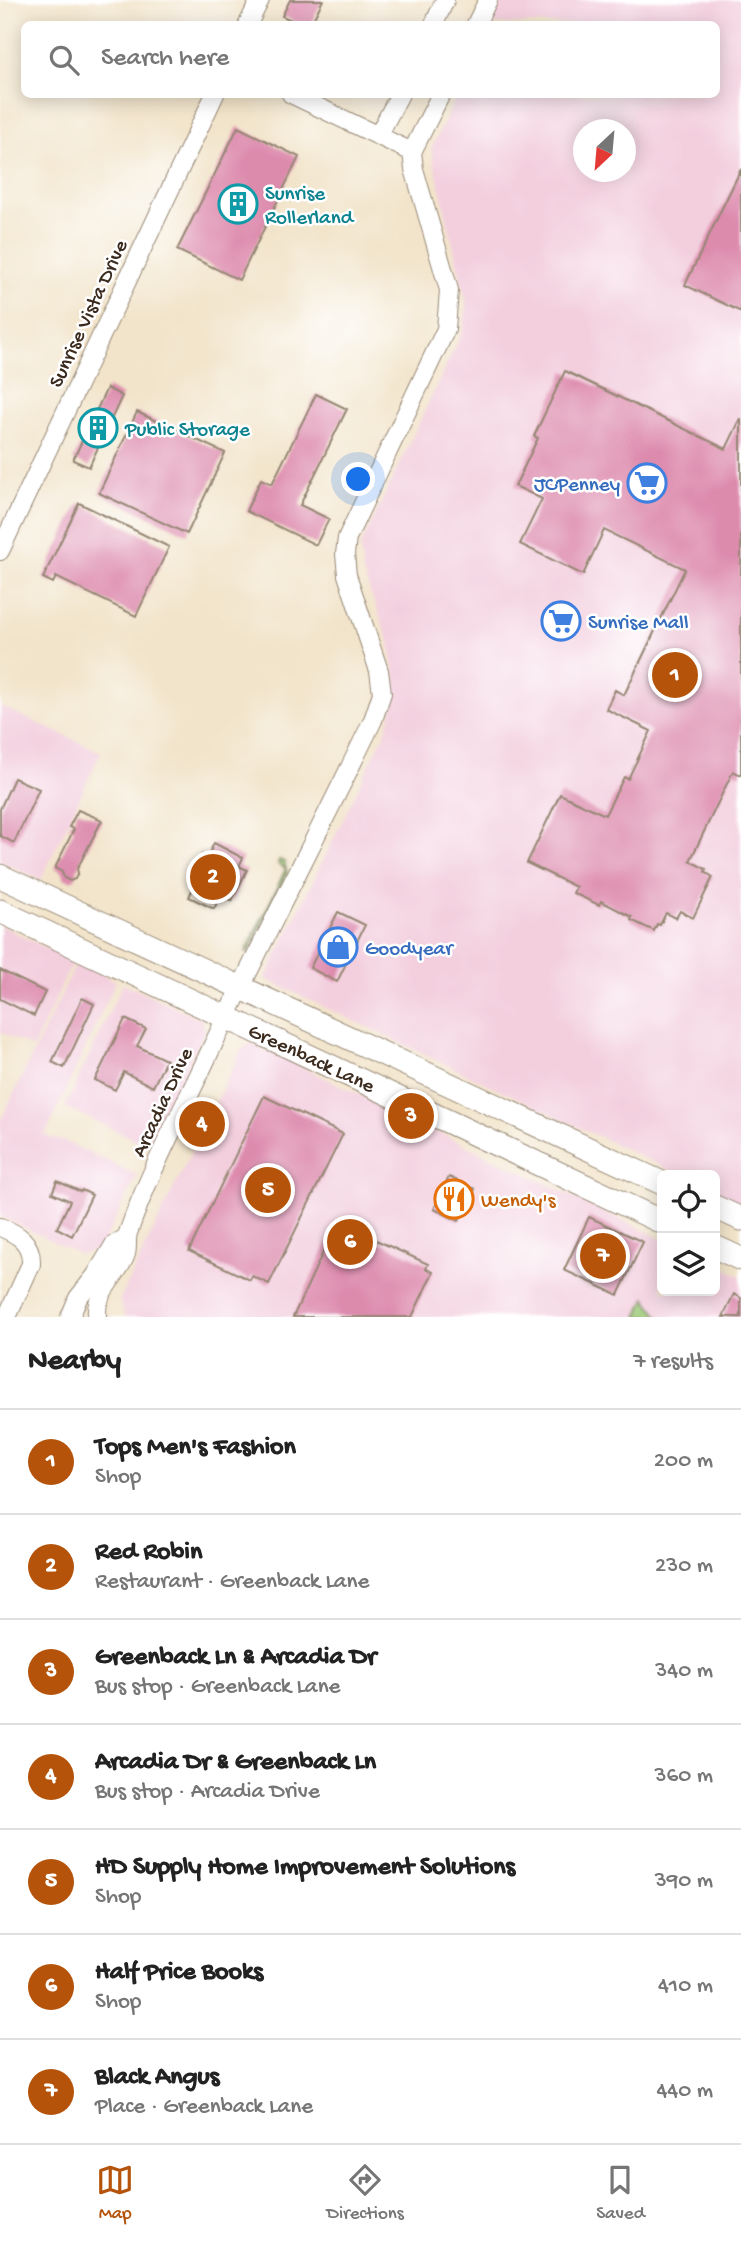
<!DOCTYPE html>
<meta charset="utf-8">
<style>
:root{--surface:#fff;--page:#f2f2f2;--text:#222;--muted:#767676;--line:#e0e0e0;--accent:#b45309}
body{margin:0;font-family:"Gochi Hand",sans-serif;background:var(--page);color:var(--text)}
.controls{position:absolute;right:21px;bottom:21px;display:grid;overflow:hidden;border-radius:10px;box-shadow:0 4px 18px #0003}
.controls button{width:63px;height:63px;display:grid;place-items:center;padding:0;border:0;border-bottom:2px solid var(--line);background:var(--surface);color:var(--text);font:35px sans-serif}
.compass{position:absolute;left:573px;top:119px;width:63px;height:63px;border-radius:50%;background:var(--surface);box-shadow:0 4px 18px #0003;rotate:206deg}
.you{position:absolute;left:359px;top:480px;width:24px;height:24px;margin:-18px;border:5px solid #fff;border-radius:50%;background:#1a73e8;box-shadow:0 0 0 10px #1a73e833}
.badge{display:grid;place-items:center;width:46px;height:46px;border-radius:50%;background:var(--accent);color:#fff;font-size:23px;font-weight:700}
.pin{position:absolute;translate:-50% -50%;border:4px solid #fff;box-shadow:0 2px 7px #0006}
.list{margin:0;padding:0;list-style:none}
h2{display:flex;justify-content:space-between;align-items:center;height:91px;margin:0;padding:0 28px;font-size:30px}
h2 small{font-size:23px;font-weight:400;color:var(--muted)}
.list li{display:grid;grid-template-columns:46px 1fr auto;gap:21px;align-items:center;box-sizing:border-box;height:105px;padding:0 28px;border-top:2px solid var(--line)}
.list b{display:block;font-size:26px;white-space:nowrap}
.list p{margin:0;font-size:23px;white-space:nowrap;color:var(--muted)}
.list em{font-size:23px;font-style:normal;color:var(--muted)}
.icon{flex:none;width:38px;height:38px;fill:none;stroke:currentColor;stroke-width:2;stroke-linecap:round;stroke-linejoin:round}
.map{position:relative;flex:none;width:741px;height:1317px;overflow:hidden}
.search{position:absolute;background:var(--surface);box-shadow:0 4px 18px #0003;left:21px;right:21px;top:21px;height:77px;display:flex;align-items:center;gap:18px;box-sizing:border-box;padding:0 24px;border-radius:10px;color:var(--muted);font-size:26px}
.sheet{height:826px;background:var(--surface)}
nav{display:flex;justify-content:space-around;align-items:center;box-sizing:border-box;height:98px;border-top:2px solid var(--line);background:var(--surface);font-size:19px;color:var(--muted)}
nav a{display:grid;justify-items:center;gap:4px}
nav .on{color:var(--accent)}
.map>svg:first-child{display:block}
</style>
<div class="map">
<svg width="741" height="1317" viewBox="0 0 741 1317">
<rect width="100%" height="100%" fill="#fff"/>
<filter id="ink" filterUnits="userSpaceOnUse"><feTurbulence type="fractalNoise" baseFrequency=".0143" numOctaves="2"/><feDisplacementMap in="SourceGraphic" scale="14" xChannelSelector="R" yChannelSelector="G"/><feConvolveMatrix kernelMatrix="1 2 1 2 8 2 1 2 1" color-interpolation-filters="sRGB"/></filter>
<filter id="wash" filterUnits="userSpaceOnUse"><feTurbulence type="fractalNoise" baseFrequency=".00686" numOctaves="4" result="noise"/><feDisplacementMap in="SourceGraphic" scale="28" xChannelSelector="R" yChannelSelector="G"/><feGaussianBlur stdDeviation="1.57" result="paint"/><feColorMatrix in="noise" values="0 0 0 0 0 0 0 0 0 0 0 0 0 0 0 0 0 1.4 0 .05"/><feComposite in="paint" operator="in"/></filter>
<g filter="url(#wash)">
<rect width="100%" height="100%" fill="#f2e4ca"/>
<path fill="#f3cfde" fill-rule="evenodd" d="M502,0H741V1204L715,1192V1175H680L265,979L385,733L395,700L394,669L389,641L363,573L360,547L462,332L467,306L431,149L457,95L716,94V24H490ZM584,130H626V172H584Z
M0,706L101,752L41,880L0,861Z
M0,925L73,961L33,1048L0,1032Z
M77,962L116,981L45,1136L66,1142L137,1175L100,1250L79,1254L0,1216V1122Z
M123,983L201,1019L205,1031L149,1146L65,1107Z
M252,1043L662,1239V1291H715V1264L741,1276V1317H125L119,1301L241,1050Z"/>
<path fill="#9dc976" stroke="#6c7a4a" stroke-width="2" d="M279,860L284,862L287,873L248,953L246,952L286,869L278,864Z
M646,1298L659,1317H638Z"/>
<g id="blocks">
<path fill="#dd8bad" d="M290,0H323L311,24H300L282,16Z
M238,127L299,157L239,280L177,250Z
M741,169V312L685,285Z
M565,371L726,449L741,418V775L733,771L690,861L706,869L705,872L713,877L693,918L680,911L676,918L666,913L660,925L657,924L654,931L631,920L632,917L601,901L599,905L573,893L576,887L527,863L560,794L605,815L624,777L628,779L651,731L606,709L615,690L624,695L685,569L604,530L583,575L520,544L542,499L515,486L538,438L534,436Z
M107,388L122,396L89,467L73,460Z
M316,394L347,409L300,505L329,519L316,545L246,511L261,479L272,484Z
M137,412L225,453L187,534L99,493Z
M79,503L169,547L136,616L56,577L53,583L43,578Z
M14,778L39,789L14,843L0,836V809Z
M78,810L102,820L77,869L78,873L75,879L70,881L64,878L62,872L55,868L74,829L69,827Z
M214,843L243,858L239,866L247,870L232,901L221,895L214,909L189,897L196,881L190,879L202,855L207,858Z
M338,912L365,925L337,982L310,968Z
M0,970L45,992L34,1016L0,999Z
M82,998L94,1004L64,1068L52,1062Z
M125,1019L146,1029L137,1046L166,1060L153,1087L124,1072L115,1090L95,1080Z
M264,1096L343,1134L269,1284L252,1276L250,1280L189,1251Z
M449,1177L475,1189L459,1221L434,1209Z
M57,1181L81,1192L82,1190L92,1195L72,1236L57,1228L70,1201L52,1193Z
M589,1217L643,1242L618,1295L564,1270Z
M337,1222L428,1264L426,1269L433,1272L412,1317H293Z
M734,1294L741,1298V1317H723Z"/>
</g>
</g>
<g filter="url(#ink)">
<use href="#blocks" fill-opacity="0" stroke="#968774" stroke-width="2"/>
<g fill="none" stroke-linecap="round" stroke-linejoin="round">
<g stroke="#968774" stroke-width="20">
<path id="minor" d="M248,24L260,0
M434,24L445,0
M476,24L488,0
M291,94L412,152
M378,136L400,94
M0,551L215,94
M0,1227C18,1234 32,1242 31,1264L7,1317
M97,1315C95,1290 119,1276 126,1254C128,1247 126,1240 128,1233C150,1170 183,1110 211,1049C263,939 320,830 373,720L382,693L379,671L347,575L345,554L347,538L446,329L449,290L414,169L412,152L441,94
M70,1317L78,1298L96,1275L114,1245L127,1237"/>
</g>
<g stroke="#968774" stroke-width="25">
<path id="major" d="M0,876L662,1183
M0,911L662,1222
M715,1207L741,1219
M715,1247L741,1259"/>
</g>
<use href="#minor" stroke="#fff" stroke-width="18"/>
<use href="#major" stroke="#fff" stroke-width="23"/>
</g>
</g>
<defs>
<g id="building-ring" transform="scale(2.0125)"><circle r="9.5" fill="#fff" stroke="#0f9aa8" stroke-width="1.5"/><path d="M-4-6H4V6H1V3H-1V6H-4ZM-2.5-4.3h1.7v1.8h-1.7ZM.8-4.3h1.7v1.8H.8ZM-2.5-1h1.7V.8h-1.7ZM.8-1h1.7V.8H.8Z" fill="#0f9aa8"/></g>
<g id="supermarket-ring" transform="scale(2.0125)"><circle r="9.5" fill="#fff" stroke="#3f7fe0" stroke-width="1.5"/><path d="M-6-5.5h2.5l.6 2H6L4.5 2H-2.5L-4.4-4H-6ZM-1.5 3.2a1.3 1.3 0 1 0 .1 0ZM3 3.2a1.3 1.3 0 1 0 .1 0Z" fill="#3f7fe0"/></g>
<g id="shop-ring" transform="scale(2.0125)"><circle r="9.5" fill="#fff" stroke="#3f7fe0" stroke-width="1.5"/><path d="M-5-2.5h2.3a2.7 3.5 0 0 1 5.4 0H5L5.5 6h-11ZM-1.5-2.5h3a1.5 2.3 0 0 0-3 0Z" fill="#3f7fe0"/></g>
<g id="restaurant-ring" transform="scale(2.0125)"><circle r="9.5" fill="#fff" stroke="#e8710a" stroke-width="1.5"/><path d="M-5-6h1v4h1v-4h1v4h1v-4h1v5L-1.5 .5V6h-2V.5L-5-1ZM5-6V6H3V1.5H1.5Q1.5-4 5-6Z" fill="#e8710a"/></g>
</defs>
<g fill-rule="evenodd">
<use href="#building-ring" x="238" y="204"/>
<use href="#building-ring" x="98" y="428"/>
<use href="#supermarket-ring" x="647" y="483"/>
<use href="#supermarket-ring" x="561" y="621"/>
<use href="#shop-ring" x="338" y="947"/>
<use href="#restaurant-ring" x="454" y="1199"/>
</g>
<g text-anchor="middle" stroke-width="5" stroke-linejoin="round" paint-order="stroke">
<g font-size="21" fill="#0d838f" stroke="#fff" text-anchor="start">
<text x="265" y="199">Sunrise<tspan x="265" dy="24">Rollerland</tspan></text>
<text x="125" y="435">Public Storage</text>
</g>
<g font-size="21" fill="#3b2a1e" stroke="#fff">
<text transform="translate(87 313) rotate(-65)" y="7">Sunrise Vista Drive</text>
<text transform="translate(312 1057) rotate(25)" y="7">Greenback Lane</text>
<text transform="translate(161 1102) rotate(-65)" y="7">Arcadia Drive</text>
</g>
<g font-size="21" fill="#366cbe" stroke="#fff" text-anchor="start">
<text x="620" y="490" text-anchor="end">JCPenney</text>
<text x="588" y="628">Sunrise Mall</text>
<text x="365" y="954">Goodyear</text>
</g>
<g font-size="21" fill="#c56008" stroke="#fff" text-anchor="start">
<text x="481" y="1206">Wendy's</text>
</g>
</g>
</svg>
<div class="controls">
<button><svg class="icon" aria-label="locate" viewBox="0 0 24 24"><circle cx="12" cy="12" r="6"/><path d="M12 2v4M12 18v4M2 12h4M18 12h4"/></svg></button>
<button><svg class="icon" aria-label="layers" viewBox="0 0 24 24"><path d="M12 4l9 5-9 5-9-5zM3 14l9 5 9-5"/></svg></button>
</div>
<svg class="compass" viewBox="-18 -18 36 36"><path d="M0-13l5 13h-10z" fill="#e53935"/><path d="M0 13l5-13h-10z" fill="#767676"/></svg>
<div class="you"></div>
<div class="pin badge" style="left:675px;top:675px">1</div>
<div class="pin badge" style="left:213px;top:877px">2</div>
<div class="pin badge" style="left:411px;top:1116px">3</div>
<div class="pin badge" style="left:202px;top:1124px">4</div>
<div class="pin badge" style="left:268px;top:1190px">5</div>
<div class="pin badge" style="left:350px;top:1242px">6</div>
<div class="pin badge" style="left:603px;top:1256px">7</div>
<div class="search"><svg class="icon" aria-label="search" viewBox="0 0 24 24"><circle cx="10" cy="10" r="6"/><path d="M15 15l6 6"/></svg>Search here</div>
</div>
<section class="sheet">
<h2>Nearby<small>7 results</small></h2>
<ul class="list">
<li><span class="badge">1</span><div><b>Tops Men's Fashion</b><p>Shop</p></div><em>200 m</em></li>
<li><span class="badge">2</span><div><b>Red Robin</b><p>Restaurant · Greenback Lane</p></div><em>230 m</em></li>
<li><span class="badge">3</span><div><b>Greenback Ln &amp; Arcadia Dr</b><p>Bus stop · Greenback Lane</p></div><em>340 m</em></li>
<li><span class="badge">4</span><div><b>Arcadia Dr &amp; Greenback Ln</b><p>Bus stop · Arcadia Drive</p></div><em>360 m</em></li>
<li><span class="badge">5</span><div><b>HD Supply Home Improvement Solutions</b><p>Shop</p></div><em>390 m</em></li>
<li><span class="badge">6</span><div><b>Half Price Books</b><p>Shop</p></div><em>410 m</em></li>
<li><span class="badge">7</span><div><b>Black Angus</b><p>Place · Greenback Lane</p></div><em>440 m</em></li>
</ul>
</section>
<nav>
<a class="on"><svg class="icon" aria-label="map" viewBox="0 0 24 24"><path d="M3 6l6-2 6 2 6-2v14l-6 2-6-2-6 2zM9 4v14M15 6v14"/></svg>Map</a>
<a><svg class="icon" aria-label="directions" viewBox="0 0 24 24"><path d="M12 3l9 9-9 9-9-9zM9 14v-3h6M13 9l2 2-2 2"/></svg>Directions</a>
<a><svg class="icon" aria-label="saved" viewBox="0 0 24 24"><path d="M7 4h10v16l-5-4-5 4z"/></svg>Saved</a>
</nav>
